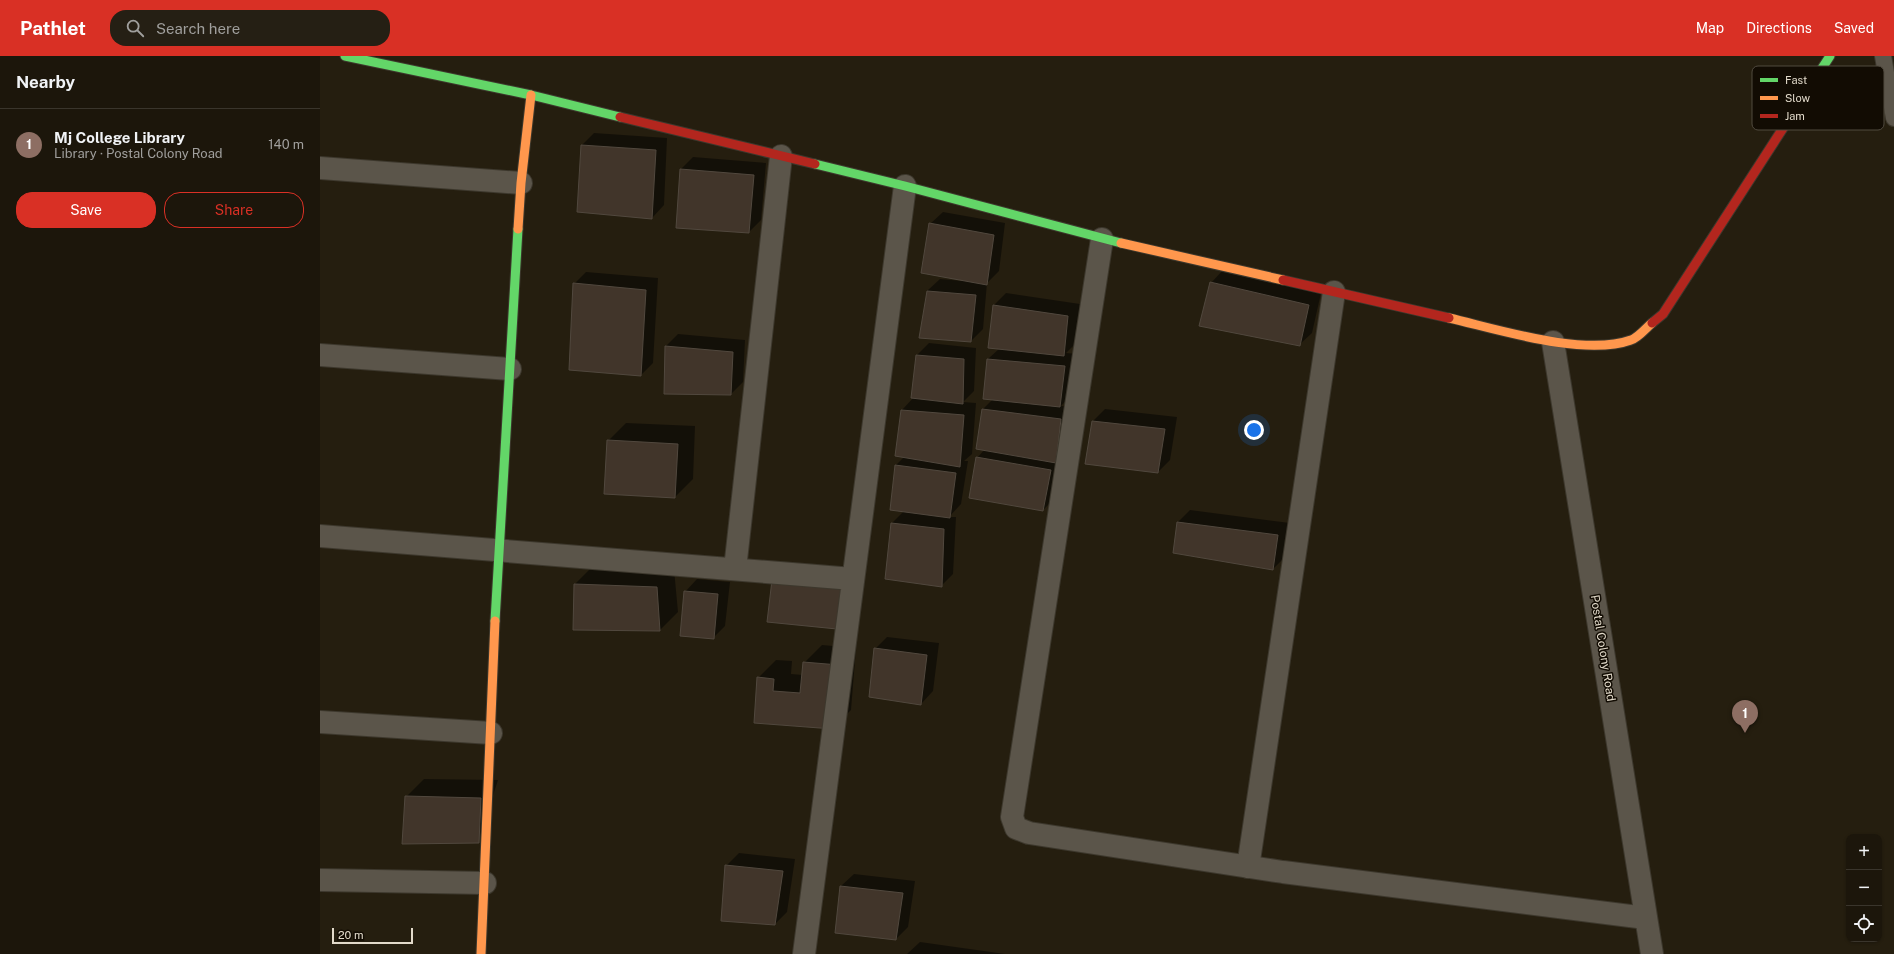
<!DOCTYPE html>
<meta charset="utf-8">
<style>
:root{--surface:#1c160b;--page:#251f14;--text:#f1f3f6;--muted:#a09f9d;--line:#3a352c;--accent:#d93025}
body{margin:0;font-family:"Public Sans",sans-serif;background:var(--page);color:var(--text)}
.controls{position:absolute;right:12px;bottom:12px;display:grid;overflow:hidden;border-radius:8px;box-shadow:0 1px 3px #0004}
.controls button{width:36px;height:36px;display:grid;place-items:center;padding:0;border:0;border-bottom:1px solid var(--line);background:var(--surface);color:var(--text);font:20px sans-serif}
.scale{position:absolute;left:12px;bottom:10px;width:81px;box-sizing:border-box;padding-left:4px;border:2px solid #e2daca;border-top:0;font-size:11px;line-height:14px;white-space:nowrap;color:#e2daca;-webkit-text-stroke:3px #120c03;paint-order:stroke}
.you{position:absolute;left:934px;top:374px;width:14px;height:14px;margin:-10px;border:3px solid #fff;border-radius:50%;background:#1a73e8;box-shadow:0 0 0 6px #1a73e833}
.badge{display:grid;place-items:center;width:26px;height:26px;border-radius:50%;background:var(--accent);color:#fff;font-size:13px;font-weight:700}
.pin{position:absolute;translate:-50% -33px;filter:drop-shadow(0 1px 2px #0008)}
.pin::after{content:'';position:absolute;top:21px;width:14px;height:12px;background:inherit;clip-path:polygon(0 0,100% 0,50% 100%)}
.list{margin:0;padding:0;list-style:none}
h2{display:flex;justify-content:space-between;align-items:center;height:52px;margin:0;padding:0 16px;font-size:17px}
h2 small{font-size:13px;font-weight:400;color:var(--muted)}
.list li{display:grid;grid-template-columns:26px 1fr auto;gap:12px;align-items:center;box-sizing:border-box;height:72px;padding:0 16px;border-top:1px solid var(--line)}
.list b{display:block;font-size:15px;white-space:nowrap}
.list p{margin:0;font-size:13px;white-space:nowrap;color:var(--muted)}
.list em{font-size:13px;font-style:normal;color:var(--muted)}
.actions{display:flex;gap:8px;padding:12px 16px}
.actions a{flex:1;padding:9px 0;border:1px solid var(--accent);border-radius:16px;text-align:center;font-size:14px;color:var(--accent)}
.actions .main{background:var(--accent);color:#fff}
.icon{flex:none;width:22px;height:22px;fill:none;stroke:currentColor;stroke-width:2;stroke-linecap:round;stroke-linejoin:round}
.map{position:relative;flex:none;width:1574px;height:898px;overflow:hidden}
header{display:flex;align-items:center;gap:24px;box-sizing:border-box;height:56px;padding:0 20px;background:var(--accent);color:#fff}
header strong{font-size:19px}
nav{display:flex;gap:22px;margin-inline-start:auto;font-size:14px}
.search{width:280px;height:36px;background:var(--page);display:flex;align-items:center;gap:10px;box-sizing:border-box;padding:0 14px;border-radius:16px;color:var(--muted);font-size:15px}
main{display:flex}
aside{flex:1;background:var(--surface)}
.map>svg:first-child{display:block}
</style>
<header>
<strong>Pathlet</strong>
<div class="search"><svg class="icon" aria-label="search" viewBox="0 0 24 24"><circle cx="10" cy="10" r="6"/><path d="M15 15l6 6"/></svg>Search here</div>
<nav><a>Map</a><a>Directions</a><a>Saved</a></nav>
</header>
<main>
<aside>
<h2>Nearby<small></small></h2>
<ul class="list">
<li><span class="badge" style="background:#8d6e63">1</span><div><b>Mj College Library</b><p>Library · Postal Colony Road</p></div><em>140 m</em></li>
</ul>
<div class="actions"><a class="main">Save</a><a>Share</a></div>
</aside>
<div class="map">
<svg width="1574" height="898" viewBox="0 0 1574 898">
<rect width="100%" height="100%" fill="#251e0f"/>
<path fill="#0007" d="M274,77L347,82L344,149L332,162L262,89Z
M373,101L446,107L441,164L429,176L361,113Z
M623,156L685,167L679,215L667,227L663,273L651,285L607,235L620,223L643,225L610,168Z
M903,214L1001,237L992,277L979,289L891,227Z
M266,216L338,222L333,307L321,319L254,228Z
M686,237L760,248L756,287L746,297L757,298L752,338L741,350L753,351L735,442L723,454L657,402L665,393L657,392L663,353L673,343L668,303L680,292L674,249Z
M358,278L425,284L423,326L411,338L345,337L346,290Z
M609,287L656,292L654,335L643,346L656,347L652,398L644,405H648L641,448L629,461H636L633,518L621,530L566,523L572,467L584,455L576,409L585,400L576,399L582,354L594,341H592L597,299Z
M785,353L857,361L850,404L838,416L772,366Z
M306,367L375,370L373,423L355,441L288,385Z
M870,454L970,467L965,501L953,513L858,466Z
M273,510L354,513L358,556L340,574L255,528Z
M377,523L410,526L405,570L393,582L365,536Z
M567,581L619,587L613,635L601,648L555,593Z
M502,589L536,592L531,654L513,672L435,666L438,622L456,604L472,605L471,618L483,619L484,607Z
M104,723L178,724L158,786L86,741Z
M419,797L475,803L467,856L455,868L406,810Z
M534,818L595,825L588,871L576,883L521,830Z
M600,886L685,898H587Z"/>
<path fill="#41352a" stroke="#51483e" d="M261,89L336,94L332,163L257,156Z
M360,113L434,119L429,177L356,172Z
M609,167L674,179L667,229L601,217Z
M890,226L989,249L980,290L879,270Z
M253,227L326,234L321,320L249,314Z
M607,235L656,239L651,286L599,282Z
M673,249L748,260L744,300L668,292Z
M345,290L413,296L411,339L344,338Z
M596,299L644,303L643,348L591,342Z
M667,303L745,310L740,351L663,343Z
M662,353L741,363L736,407L656,393Z
M581,354L644,359L640,411L575,400Z
M772,365L845,373L838,417L765,408Z
M287,384L358,388L355,442L284,438Z
M656,401L731,414L723,455L649,442Z
M575,409L636,417L630,462L570,454Z
M857,466L958,479L953,514L853,497Z
M571,467L624,473L622,531L565,523Z
M452,524L521,531L517,573L447,566Z
M254,528L337,531L340,575L253,574Z
M364,535L398,538L394,583L360,580Z
M554,592L607,599L601,649L549,641Z
M483,606L519,609L513,673L434,667L437,621L454,623L453,635L480,637Z
M85,740L161,742L159,787L82,788Z
M405,809L463,815L455,869L401,865Z
M520,830L583,837L576,884L515,877Z"/>
<g fill="none" stroke-linecap="round" stroke-linejoin="round">
<g stroke="#3d382d" stroke-width="18">
<path id="lane" d="M1563,0L1574,62"/>
</g>
<g stroke="#3d382d" stroke-width="24">
<path id="street" d="M0,112L201,127
M782,183L692,761L696,772L709,777L963,816L1326,862
M1233,286L1332,898
M0,299L190,313
M0,480L533,523
M415,513L461,100
M0,666L171,677
M928,811L1014,236
M0,824L165,827
M484,898L585,130"/>
</g>
<g stroke="#3d382d" stroke-width="11">
<path id="fast" d="M25,0L211,39L300,61
M1478,49L1510,0
M495,108L585,130L801,187
M175,565L198,173"/>
</g>
<g stroke="#3d382d" stroke-width="11">
<path id="slow" d="M198,173L201,127L211,39
M801,187L963,224
M1129,262C1177,273 1264,301 1311,284C1318,282 1326,272 1332,267
M161,898L175,565"/>
</g>
<g stroke="#3d382d" stroke-width="11">
<path id="jam" d="M300,61L495,108
M963,224L1129,262
M1332,267L1343,258L1478,49"/>
</g>
<use href="#lane" stroke="#5b554a" stroke-width="16"/>
<use href="#street" stroke="#5b554a" stroke-width="22"/>
<use href="#fast" stroke="#63d668" stroke-width="9"/>
<use href="#slow" stroke="#ff974d" stroke-width="9"/>
<use href="#jam" stroke="#b3261e" stroke-width="9"/>
</g>
<g text-anchor="middle" stroke-width="3" stroke-linejoin="round" paint-order="stroke">
<g font-size="12" fill="#e2daca" stroke="#120c03">
<text transform="translate(1283 592) rotate(81)" y="4">Postal Colony Road</text>
</g>
</g>
<rect x="1432" y="10" width="132" height="64" rx="6" fill="#120c03" stroke="#504a3f" stroke-width="1"/>
<rect x="1440" y="22" width="18" height="4" fill="#63d668"/>
<rect x="1440" y="40" width="18" height="4" fill="#ff974d"/>
<rect x="1440" y="58" width="18" height="4" fill="#b3261e"/>
<g font-size="11" fill="#e2daca">
<text x="1465" y="28">Fast</text>
<text x="1465" y="46">Slow</text>
<text x="1465" y="64">Jam</text>
</g>
</svg>
<div class="controls">
<button>+</button>
<button>−</button>
<button><svg class="icon" aria-label="locate" viewBox="0 0 24 24"><circle cx="12" cy="12" r="6"/><path d="M12 2v4M12 18v4M2 12h4M18 12h4"/></svg></button>
</div>
<div class="scale">20 m</div>
<div class="you"></div>
<div class="pin badge" style="left:1425px;top:677px;background:#8d6e63">1</div>
</div>
</main>
